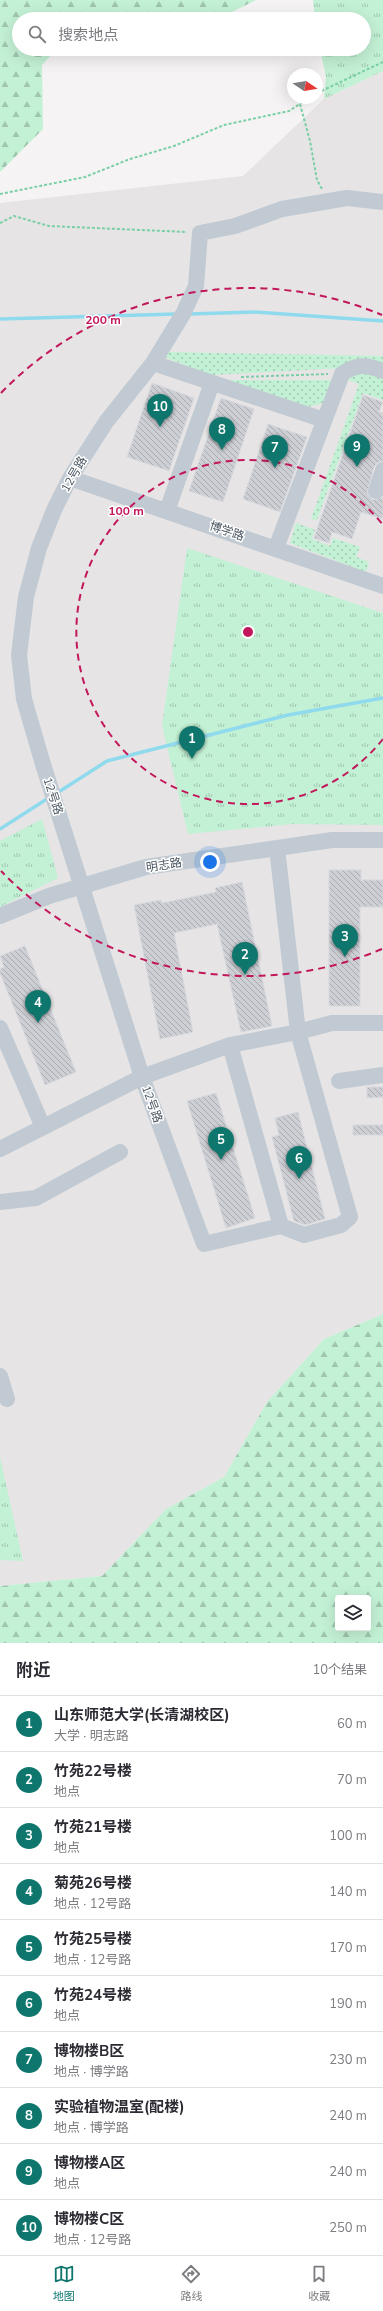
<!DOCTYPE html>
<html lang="zh">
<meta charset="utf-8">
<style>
:root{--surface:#fff;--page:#f7f7f7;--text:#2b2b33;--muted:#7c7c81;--line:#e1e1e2;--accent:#0f766e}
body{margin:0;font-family:"Nunito Sans","Noto Sans SC",sans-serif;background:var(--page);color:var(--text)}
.controls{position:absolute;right:12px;bottom:12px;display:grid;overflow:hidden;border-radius:4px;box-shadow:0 4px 16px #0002}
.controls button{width:36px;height:36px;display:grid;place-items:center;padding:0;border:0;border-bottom:1px solid var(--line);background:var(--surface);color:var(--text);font:20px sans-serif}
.compass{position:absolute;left:287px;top:68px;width:36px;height:36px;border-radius:50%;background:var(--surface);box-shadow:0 4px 16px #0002;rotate:102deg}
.you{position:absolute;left:210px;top:862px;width:14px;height:14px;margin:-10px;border:3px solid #fff;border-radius:50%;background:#1a73e8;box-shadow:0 0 0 6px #1a73e833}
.badge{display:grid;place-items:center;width:26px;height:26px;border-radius:50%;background:var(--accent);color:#fff;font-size:13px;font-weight:700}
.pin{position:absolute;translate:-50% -33px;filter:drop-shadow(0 1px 2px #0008)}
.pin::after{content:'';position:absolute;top:21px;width:14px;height:12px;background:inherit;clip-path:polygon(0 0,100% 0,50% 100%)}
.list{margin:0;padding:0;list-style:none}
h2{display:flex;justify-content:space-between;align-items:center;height:52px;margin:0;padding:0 16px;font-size:17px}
h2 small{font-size:13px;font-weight:400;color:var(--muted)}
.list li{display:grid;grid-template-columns:26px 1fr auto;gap:12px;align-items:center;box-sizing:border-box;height:56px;padding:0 16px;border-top:1px solid var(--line)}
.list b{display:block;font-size:15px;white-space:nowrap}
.list p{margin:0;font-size:13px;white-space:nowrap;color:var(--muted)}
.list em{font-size:13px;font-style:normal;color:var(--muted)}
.icon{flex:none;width:22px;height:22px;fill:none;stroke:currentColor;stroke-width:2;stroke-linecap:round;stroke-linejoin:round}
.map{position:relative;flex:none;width:383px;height:1643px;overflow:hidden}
.search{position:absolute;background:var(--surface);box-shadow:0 4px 16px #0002;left:12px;right:12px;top:12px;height:44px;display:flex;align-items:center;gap:10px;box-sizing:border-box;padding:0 14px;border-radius:22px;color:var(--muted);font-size:15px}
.sheet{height:612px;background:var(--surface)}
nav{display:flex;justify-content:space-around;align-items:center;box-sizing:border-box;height:56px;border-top:1px solid var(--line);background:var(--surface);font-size:11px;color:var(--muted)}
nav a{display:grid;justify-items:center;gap:2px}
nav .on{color:var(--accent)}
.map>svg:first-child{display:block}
</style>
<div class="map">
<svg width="383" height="1643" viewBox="0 0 383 1643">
<defs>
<pattern id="grass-tufts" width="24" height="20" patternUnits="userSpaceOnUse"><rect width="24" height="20" fill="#c3f1d5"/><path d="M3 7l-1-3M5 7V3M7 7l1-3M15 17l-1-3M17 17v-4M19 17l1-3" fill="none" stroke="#a0c6b0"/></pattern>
<pattern id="forest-firs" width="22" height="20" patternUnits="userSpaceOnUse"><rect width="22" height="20" fill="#c3f1d5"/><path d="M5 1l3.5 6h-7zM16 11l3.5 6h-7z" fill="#a0c6b0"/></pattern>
<pattern id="garden-dots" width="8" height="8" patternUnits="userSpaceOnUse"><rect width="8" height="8" fill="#c3f1d5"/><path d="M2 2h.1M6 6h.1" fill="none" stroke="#a0c6b0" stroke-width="1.8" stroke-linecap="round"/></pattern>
<pattern id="building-back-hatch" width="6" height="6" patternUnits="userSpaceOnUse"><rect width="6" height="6" fill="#cdcfd5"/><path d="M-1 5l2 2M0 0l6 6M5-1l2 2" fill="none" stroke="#a8abb0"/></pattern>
</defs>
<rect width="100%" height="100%" fill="#f5f3f3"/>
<path fill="#e6e4e5" d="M383,71V1314L324,1339L267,1402L224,1477L166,1509L102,1576L0,1586V203L243,176L324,99Z"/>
<path fill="url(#grass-tufts)" d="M313,0H383V71L324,99L326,77L320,49H364V19H315Z
M187,548L383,613V825L293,824L188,834L162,726Z
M42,819L58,878L0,907V841Z
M0,1457L23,1561L0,1560Z"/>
<path fill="url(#forest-firs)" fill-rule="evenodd" d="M0,0H256L218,19H19V49H57L42,65L43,129L0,172Z
M383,1314V1643H0V1586L102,1576L166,1509L224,1477L267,1402L324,1339ZM338,1598H368V1628H338Z"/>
<path fill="url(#garden-dots)" d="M167,352L383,356V366L211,375L164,357Z
M360,371L383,379V400L363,393L317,520L311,519L359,384L346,379Z
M226,380H332L323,403L308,407Z
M296,523L315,530L312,539L330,546L333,538L360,547L356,557L369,562L366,572L290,543Z"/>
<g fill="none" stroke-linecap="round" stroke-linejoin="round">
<path stroke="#90daee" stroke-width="3.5" d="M189,314L255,312L383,321
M0,319L177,314
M57,793L107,761L288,715L383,698
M0,829L50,797"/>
</g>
<path fill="url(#building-back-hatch)" stroke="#d7d9de" d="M152,383L194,398L169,471L127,457Z
M363,395L383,402L379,412L383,413V461L377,463L374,467L367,493L373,500L383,497V519L361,512L352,539L332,532L329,543L314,538Z
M221,398L254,409L223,502L189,491Z
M268,424L307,437L280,512L243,499Z
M329,870H361V880H383V907H360V1006H329Z
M242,882L272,1026L241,1032L217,924L174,933L193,1032L160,1039L134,905L161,900L162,903L216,892L215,888Z
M25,946L76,1072L45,1085L0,973V969L4,967L0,956Z
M367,1087H383V1097L367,1098Z
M216,1093L255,1218L226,1228L187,1101Z
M298,1112L325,1219L305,1225L294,1221L272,1137L279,1135L275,1118Z
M353,1125H383V1135H353Z"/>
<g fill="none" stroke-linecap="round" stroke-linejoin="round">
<path stroke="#7ad0a6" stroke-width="2" stroke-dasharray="3 2" stroke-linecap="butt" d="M317,93L383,62
M300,104L310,141L317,180L322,189
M0,194L85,177L130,159L174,146L224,125L289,111L309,98
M0,223L14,216L49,226L187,232
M241,377L328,374"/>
<path stroke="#c1cad2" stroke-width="16" d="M153,363L324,420
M70,478L383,586
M376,491L383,470
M167,511L212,383
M276,548L342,374C357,363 366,365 383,371
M277,848L298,1032L350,1217L341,1225L304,1235L281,1226L204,1244L142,1077L42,761L24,699L19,655L26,597L39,548L54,510L70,478L106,422L153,363L183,314L196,286L200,233L235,226L282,209L347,198L383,202
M0,916L49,896L146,867L332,840H383
M0,1028L43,1127
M230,1045L281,1226
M339,1081L383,1075
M0,1149L142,1077L230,1045L298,1032L332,1023H383
M0,1202L36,1198L120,1152
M0,1376L7,1399"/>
</g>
<g fill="none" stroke="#c2185b" stroke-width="2" stroke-dasharray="7 5">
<path d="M383 739A172 172 0 1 1 383 525"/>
<path d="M382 949A344 344 0 0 1 1 871M1 393A344 344 0 0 1 382 315"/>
</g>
<g text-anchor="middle" stroke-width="3" stroke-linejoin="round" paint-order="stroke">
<g font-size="12" fill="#4a5661" stroke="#fff">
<text transform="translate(74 474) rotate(-60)" y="4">12号路</text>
<text transform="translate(227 531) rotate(19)" y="4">博学路</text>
<text transform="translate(53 796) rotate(72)" y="4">12号路</text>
<text transform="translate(164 865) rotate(-9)" y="4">明志路</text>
<text transform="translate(152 1104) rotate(70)" y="4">12号路</text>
</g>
</g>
<circle cx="248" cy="632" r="6" fill="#c2185b" stroke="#fff" stroke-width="2"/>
<g font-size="12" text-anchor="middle" font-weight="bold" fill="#c2185b" stroke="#fff" stroke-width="3" stroke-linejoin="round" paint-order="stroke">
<text x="103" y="324">200 m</text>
<text x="126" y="515">100 m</text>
</g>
</svg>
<div class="controls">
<button><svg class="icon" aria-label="layers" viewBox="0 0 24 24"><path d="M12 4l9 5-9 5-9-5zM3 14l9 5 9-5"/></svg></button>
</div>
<svg class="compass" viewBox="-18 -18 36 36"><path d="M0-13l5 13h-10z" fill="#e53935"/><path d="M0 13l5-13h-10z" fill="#7c7c81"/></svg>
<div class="you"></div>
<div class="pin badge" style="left:192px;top:759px">1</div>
<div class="pin badge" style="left:245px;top:975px">2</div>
<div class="pin badge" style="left:345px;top:957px">3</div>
<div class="pin badge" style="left:38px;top:1023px">4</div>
<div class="pin badge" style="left:221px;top:1160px">5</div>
<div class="pin badge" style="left:299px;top:1179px">6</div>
<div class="pin badge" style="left:275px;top:468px">7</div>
<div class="pin badge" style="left:222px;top:450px">8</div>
<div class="pin badge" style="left:357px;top:467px">9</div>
<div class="pin badge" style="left:160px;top:427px">10</div>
<div class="search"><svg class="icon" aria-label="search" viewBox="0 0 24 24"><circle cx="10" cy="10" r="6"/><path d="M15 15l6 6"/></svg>搜索地点</div>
</div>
<section class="sheet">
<h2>附近<small>10个结果</small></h2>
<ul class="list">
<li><span class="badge">1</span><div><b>山东师范大学(长清湖校区)</b><p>大学 · 明志路</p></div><em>60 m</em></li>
<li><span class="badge">2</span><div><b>竹苑22号楼</b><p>地点</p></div><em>70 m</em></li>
<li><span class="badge">3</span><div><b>竹苑21号楼</b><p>地点</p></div><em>100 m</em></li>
<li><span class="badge">4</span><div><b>菊苑26号楼</b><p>地点 · 12号路</p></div><em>140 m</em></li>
<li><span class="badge">5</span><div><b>竹苑25号楼</b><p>地点 · 12号路</p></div><em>170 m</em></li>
<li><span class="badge">6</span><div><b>竹苑24号楼</b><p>地点</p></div><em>190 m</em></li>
<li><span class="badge">7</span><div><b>博物楼B区</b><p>地点 · 博学路</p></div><em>230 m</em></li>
<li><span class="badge">8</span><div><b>实验植物温室(配楼)</b><p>地点 · 博学路</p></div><em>240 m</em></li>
<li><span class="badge">9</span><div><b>博物楼A区</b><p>地点</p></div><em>240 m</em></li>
<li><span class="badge">10</span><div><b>博物楼C区</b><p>地点 · 12号路</p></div><em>250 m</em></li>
</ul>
</section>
<nav>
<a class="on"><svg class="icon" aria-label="map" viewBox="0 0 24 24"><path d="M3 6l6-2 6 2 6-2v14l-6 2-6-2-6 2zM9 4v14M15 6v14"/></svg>地图</a>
<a><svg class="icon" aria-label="directions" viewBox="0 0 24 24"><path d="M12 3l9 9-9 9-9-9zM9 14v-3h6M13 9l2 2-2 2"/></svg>路线</a>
<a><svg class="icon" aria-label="saved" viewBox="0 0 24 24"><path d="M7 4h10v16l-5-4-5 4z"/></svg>收藏</a>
</nav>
